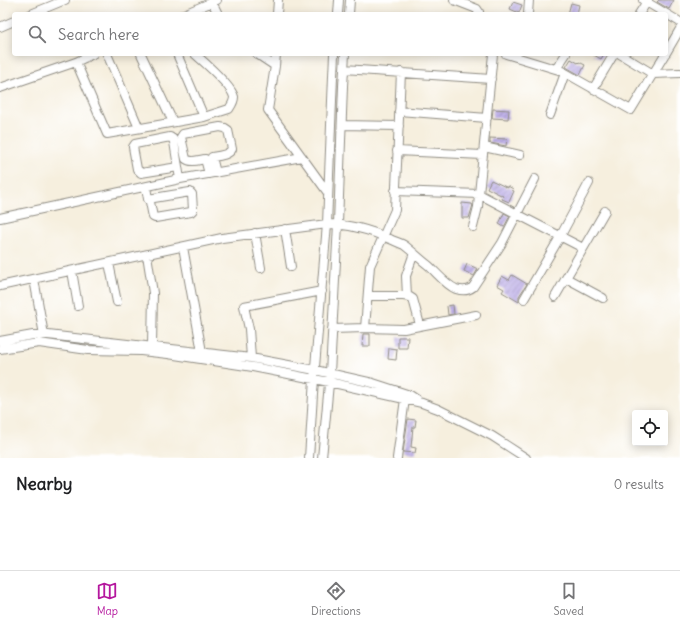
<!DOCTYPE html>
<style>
:root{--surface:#fff;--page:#f6f6f6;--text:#202124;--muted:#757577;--line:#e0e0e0;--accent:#b5179e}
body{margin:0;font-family:Delius,sans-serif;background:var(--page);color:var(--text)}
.controls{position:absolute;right:12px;bottom:12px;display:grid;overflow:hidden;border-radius:4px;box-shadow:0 2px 10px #0003}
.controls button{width:36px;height:36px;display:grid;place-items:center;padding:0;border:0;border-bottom:1px solid var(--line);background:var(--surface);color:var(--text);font:20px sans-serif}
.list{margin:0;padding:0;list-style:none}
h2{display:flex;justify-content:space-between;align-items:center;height:52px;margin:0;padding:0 16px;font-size:17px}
h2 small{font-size:13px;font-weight:400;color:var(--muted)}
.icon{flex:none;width:22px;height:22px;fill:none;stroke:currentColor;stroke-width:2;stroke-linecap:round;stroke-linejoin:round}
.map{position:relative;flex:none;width:680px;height:458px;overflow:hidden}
.search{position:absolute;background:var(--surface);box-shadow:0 2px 10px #0003;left:12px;right:12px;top:12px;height:44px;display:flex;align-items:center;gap:10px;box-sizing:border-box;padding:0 14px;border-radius:4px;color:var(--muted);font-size:15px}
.sheet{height:112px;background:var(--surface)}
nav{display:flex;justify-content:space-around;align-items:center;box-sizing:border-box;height:56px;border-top:1px solid var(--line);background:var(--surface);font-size:11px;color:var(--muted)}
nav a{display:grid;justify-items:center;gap:2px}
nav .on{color:var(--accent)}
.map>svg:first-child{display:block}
</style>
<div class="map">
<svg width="680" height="458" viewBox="0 0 680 458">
<defs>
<pattern id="building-hatch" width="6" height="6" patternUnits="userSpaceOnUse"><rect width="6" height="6" fill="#bdafe7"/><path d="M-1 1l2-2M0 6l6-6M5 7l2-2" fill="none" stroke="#9a8fbb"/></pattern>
</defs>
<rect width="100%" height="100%" fill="#fff"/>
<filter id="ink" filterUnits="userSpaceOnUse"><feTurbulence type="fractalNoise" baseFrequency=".025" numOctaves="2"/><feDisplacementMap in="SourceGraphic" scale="8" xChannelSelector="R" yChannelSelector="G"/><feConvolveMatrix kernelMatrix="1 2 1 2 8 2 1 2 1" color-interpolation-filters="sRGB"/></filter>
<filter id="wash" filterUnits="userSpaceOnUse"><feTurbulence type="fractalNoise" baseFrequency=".012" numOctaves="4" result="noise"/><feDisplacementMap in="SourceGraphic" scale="16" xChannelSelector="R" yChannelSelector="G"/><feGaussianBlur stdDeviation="0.9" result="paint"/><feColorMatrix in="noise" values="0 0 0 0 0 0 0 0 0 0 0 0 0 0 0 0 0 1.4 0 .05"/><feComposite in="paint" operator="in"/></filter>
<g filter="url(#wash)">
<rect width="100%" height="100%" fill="#f6efde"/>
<g id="blocks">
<path fill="url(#building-hatch)" d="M659,0H674L669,9L657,2Z
M513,2L522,5L519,13L510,9Z
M571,3L579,5L577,14H568Z
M592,54H604L601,59Z
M571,59L578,63L579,62L585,65L580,75L566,67Z
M493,109L509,110L508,119L492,118Z
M490,138L507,139L506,146L490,143Z
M491,180L508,188V186L513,189L512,190L514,191L509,202L502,199L503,196L487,188Z
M462,203L472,204V205H473L469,218H462Z
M504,213L510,216L504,227L499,224Z
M467,264L478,269L474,276L464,271Z
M512,275L527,284L519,296V302L502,292L504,289L497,285L502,276L509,280Z
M453,305L454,314L448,315L447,306Z
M363,334H370V346H362Z
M398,337H408L407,348H398Z
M389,348L397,349L396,360L388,359Z
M408,419L416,420L415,427H413L411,447L416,448L415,453L403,452Z"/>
</g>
</g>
<g filter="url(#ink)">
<use href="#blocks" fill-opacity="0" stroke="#908d84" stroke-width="1"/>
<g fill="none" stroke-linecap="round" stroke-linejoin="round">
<g stroke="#908d84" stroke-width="10">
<path id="minor" d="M211,0L218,14
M454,0L477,9L479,12L478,14
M643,0L680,22
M31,14L65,0
M184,14L217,0
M277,14L278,0
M338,14L339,0
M349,14L350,0
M528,14L529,0
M639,14L648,0
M0,27L14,21
M666,53L680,29
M107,54L139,128
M141,54L173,122
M177,54L204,117
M257,54L275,66
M276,54L275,66L268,110L328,193
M493,54L479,194L517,214L583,248
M506,54L562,71L631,110L665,54
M620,54L653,74L680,73
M76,62L107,134L204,117L229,109C231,106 234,102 234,97C232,86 204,62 195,54
M344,69L491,79
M556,69L566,54
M0,88L76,62L93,54
M593,89L614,54
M399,111L487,118
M550,115L565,73
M342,125L399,126
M484,147L520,155
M397,151L483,155
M178,167L141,173L137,169L133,147L135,144L170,137L173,139L174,142L180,179
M209,174L205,159C199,160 191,163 186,159L181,137L183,134L220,127L225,128L228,130L232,149C229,155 219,156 212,157L216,173
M146,187L148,199L150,202L153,217L155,218L191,212L193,210L192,194L190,192L148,199
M395,191L479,194L478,207L473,227
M0,218L180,179L302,157
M285,229L291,267
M255,233L261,268
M183,247L202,352
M147,255L153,293L152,346
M109,263L117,302
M72,271L78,306
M566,278L603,298
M34,279L44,335
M0,286L222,238L327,224C349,224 370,230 390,239C394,241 400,243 404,245C412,251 420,259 428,265C436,272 446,285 456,289C462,291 468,291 473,287L502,243L535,179
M368,296H403L410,297L413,299L420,325
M407,296L406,276L414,253
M555,297L605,211
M524,299L560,237L589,183
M365,328L370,266L395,210L401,72
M332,329L365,328L404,329L476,315
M0,341L33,335H48L251,358L315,370L373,383L410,395L416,399
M0,349L39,343L88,350L141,351L168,354L253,367L329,382L422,403L438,409L492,436L526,458
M251,358L249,329L244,306L322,291
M309,458L314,379L327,224L333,76L334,54
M322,458L330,373L338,224L343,86L345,54
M397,458L405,399"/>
</g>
<use href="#minor" stroke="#fff" stroke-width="8"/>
</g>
</g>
</svg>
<div class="controls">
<button><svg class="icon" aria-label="locate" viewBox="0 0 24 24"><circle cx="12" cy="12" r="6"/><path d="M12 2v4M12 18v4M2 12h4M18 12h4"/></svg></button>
</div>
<div class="search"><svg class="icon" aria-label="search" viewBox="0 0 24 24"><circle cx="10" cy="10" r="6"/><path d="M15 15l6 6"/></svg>Search here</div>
</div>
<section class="sheet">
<h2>Nearby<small>0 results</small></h2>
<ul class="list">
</ul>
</section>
<nav>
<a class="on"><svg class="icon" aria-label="map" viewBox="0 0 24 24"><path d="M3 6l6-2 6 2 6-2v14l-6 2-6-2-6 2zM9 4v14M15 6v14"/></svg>Map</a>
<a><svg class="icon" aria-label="directions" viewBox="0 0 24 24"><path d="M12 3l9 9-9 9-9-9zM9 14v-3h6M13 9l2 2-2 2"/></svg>Directions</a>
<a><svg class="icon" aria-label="saved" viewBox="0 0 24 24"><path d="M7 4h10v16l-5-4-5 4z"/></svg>Saved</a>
</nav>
